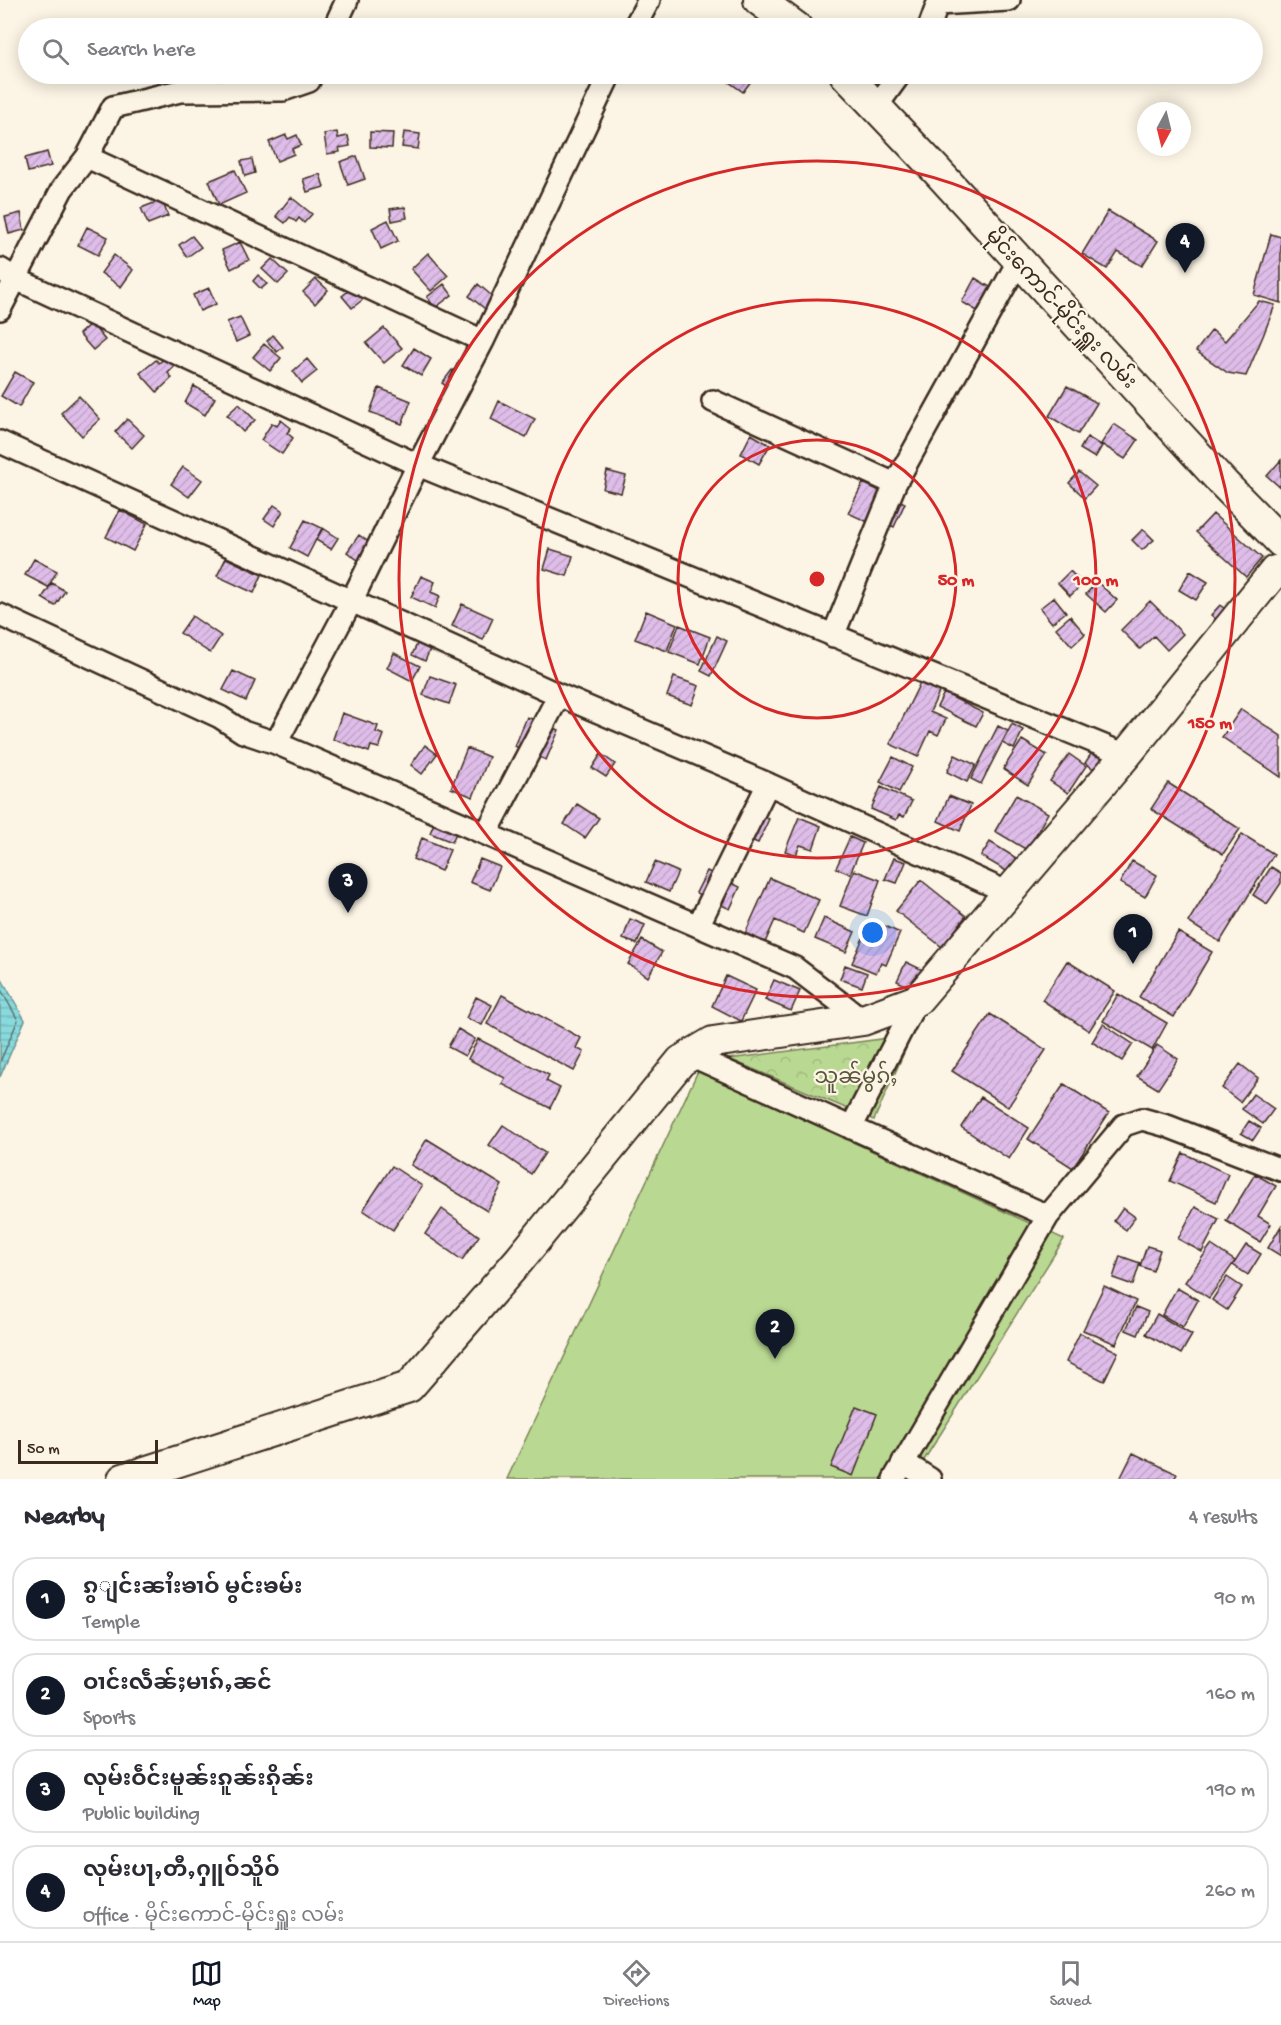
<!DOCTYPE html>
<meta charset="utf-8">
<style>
:root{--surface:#fff;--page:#f2f2f3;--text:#2b2b33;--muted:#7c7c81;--line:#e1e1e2;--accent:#111827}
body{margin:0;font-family:"Gochi Hand","Noto Sans Myanmar",sans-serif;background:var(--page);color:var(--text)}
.compass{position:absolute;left:1137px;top:102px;width:54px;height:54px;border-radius:50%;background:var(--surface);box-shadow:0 3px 15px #0003;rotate:187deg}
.scale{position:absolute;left:18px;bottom:15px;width:140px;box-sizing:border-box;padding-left:6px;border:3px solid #3b2a1e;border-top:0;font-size:16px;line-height:21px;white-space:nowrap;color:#3b2a1e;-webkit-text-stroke:4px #fcf5e5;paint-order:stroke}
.you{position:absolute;left:873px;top:933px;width:21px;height:21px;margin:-15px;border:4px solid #fff;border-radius:50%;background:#1a73e8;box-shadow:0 0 0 9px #1a73e833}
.badge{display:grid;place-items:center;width:39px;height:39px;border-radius:50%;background:var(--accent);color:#fff;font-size:20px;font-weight:700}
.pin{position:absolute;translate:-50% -50px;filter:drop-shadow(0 2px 3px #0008)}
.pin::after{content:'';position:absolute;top:32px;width:21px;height:18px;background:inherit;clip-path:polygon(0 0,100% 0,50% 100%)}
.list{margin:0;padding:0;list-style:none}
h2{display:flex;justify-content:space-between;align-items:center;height:78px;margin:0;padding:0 24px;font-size:26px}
h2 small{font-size:20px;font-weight:400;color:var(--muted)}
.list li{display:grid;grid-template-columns:39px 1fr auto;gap:18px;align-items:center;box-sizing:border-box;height:84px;margin:0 12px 12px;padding:0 12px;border:2px solid var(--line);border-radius:24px}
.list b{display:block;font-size:22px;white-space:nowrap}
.list p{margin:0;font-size:20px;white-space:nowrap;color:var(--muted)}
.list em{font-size:20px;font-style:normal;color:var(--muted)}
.icon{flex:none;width:33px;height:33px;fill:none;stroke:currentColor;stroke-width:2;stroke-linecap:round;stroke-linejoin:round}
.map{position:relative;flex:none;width:1281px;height:1479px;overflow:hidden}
.search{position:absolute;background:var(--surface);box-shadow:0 3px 15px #0003;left:18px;right:18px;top:18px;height:66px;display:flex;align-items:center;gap:15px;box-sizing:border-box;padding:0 21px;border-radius:33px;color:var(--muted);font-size:22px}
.sheet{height:462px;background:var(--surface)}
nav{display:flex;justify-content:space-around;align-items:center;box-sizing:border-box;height:84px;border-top:2px solid var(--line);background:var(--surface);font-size:16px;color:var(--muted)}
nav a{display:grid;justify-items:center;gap:3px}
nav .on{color:var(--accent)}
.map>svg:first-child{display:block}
</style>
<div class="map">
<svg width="1281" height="1479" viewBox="0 0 1281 1479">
<defs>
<pattern id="park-crowns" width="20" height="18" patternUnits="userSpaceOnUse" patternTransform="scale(1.5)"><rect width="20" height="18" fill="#b9d992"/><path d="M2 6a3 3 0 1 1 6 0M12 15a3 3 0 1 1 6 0" fill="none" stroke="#a0ba7d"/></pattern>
<pattern id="water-rules" width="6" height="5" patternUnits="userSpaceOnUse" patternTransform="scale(1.5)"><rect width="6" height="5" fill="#88dade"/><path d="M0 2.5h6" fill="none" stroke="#76bbbe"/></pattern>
<pattern id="building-hatch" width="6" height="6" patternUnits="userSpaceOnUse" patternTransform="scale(1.5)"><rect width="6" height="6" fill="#dfbde9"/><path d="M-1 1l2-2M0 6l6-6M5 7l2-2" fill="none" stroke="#c0a3c7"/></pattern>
</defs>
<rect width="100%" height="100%" fill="#fcf5e5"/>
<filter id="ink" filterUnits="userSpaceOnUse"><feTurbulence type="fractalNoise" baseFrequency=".0167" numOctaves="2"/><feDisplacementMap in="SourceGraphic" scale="12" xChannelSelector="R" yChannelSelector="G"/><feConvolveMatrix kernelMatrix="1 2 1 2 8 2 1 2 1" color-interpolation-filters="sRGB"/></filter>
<g filter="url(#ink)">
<path fill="#b9d992" stroke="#7a8258" stroke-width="1.5" d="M698,1071L1064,1239L912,1479H507Z"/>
<path fill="url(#park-crowns)" stroke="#7a8258" stroke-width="1.5" d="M912,1035L874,1120L729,1059Z"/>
<path fill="url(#water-rules)" stroke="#699491" stroke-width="1.5" d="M0,976L25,1020L0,1077Z"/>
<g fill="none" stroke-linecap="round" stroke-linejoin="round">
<path stroke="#5a706b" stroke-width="1.5" d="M0,988L18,1020L0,1062"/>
</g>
<path fill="url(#building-hatch)" stroke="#3b2a1e" stroke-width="1.5" d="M729,74H748L754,77L743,92L725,79Z
M337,132L338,138L348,136L350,146L339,148L340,152L327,154L324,134Z
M370,132L393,133L392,148L370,147Z
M404,132L420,134L418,149L402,147Z
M286,135L288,139L297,135L301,145L292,149L294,154L277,161L269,142Z
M47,152L51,166L28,172L25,158Z
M357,156L365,179L348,185L340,162Z
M252,159L255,173L245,176L241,161Z
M235,170L246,193L219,205L209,181Z
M320,174L324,187L307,192L303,179Z
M291,197L312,214L304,223L299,218L296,222L290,217L285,223L276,216Z
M162,200L168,216L148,224L141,208Z
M405,207L407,218L392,221L390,209Z
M1108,211L1158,241L1142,266L1118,252L1107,269L1082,254Z
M21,213L24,230L9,234L5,217Z
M388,220L398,241L381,249L372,228Z
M87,227L108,237L98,255L78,245Z
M1271,234L1281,237V303L1254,295Z
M192,236L201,247L187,257L179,245Z
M240,242L249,260L231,269L222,250Z
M428,253L448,276L431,291L411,269Z
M114,255L133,270L121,287L101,273Z
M272,259L288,274L278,284L262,269Z
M258,275L267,284L261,289L253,281Z
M975,278L998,292L984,315L962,302Z
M316,279L328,290L315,304L303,292Z
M359,282L370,294L352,308L342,296Z
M444,284L452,295L435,308L427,297Z
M478,284L498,301L489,312L469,296Z
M209,288L216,304L200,311L193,295Z
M1259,301L1275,305L1263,336L1246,376L1228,373L1196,351L1212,330L1225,341Z
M240,317L249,336L236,342L227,322Z
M91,323L105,340L93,350L79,334Z
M384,328L402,348L384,363L366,343Z
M273,335L283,347L277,352L267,341Z
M264,344L281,358L270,371L253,357Z
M414,348L431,359L421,376L403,365Z
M166,357L175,366L168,373L172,378L157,392L140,373L156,360L159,363Z
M307,359L317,371L302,383L293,371Z
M452,370L469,383L460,396L442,383Z
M15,372L33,382L19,407L1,396Z
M194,386L215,398L205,415L185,403Z
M1067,386L1097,403L1078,434L1049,416Z
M379,388L411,401L402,424L370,412Z
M79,396L100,419L82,436L61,413Z
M499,401L535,419L526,437L491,419Z
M239,404L255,420L243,432L227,415Z
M127,419L144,435L132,448L115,432Z
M281,420L291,428L287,433L293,438L282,454L261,440L272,423L277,426Z
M1114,424L1138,440L1125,459L1101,444Z
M751,434L770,445L759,464L741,454Z
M1087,437L1102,446L1095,458L1080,449Z
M1281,460V488L1267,476Z
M183,467L202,480L189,497L171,484Z
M607,471L626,476L621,493L603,489Z
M1079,472L1096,486L1085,498L1069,483Z
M863,483L905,503L894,527L884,522L881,528L848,513Z
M274,505L283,511L274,526L264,519Z
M120,510L147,524L133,551L106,537Z
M1213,514L1262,558L1246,577L1196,532Z
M305,520L322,528L307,557L290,548Z
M323,528L338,538L331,549L316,540Z
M1143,529L1154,540L1142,550L1132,540Z
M359,535L385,554L373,571L347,552Z
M550,549L573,556L567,576L544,569Z
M226,558L262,575L254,593L217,576Z
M34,559L57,571L48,587L25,575Z
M1070,571L1083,584L1070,596L1058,583Z
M1190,571L1208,582L1196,600L1179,590Z
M421,576L435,582L431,592L440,596L435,608L411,597Z
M1097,582L1117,600L1106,612L1086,594Z
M52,583L65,591L55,606L42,598Z
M1054,597L1066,612L1052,623L1040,608Z
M1150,601L1183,634L1167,650L1154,636L1140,649L1121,630Z
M462,604L493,618L483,640L452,626Z
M1220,605L1235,617L1226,628L1211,615Z
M646,611L677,624L667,651L635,639Z
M192,616L221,636L210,653L180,633Z
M1070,616L1085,634L1072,646L1056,628Z
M679,625L710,637L700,664L669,652Z
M717,636L727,641L711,676L701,671Z
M418,642L431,647L425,661L412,655Z
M394,653L420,666L412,681L387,668Z
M233,671L255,681L246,701L223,690Z
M430,676L456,685L449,704L423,695Z
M674,677L699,686L692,705L667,696Z
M920,683L939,692L930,712L946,719L938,735L930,731L918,757L890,744Z
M944,693L983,713L976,726L937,707Z
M1241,709L1281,736V777L1222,737Z
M342,713L378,726L376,732L384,735L379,748L371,746L369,752L333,739Z
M527,717L559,730L546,760L515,746Z
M1012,724L1023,730L1014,749L1002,743Z
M998,726L1008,731L981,784L971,779Z
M1022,740L1047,755L1028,785L1003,769Z
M425,745L437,754L422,774L411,765Z
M1097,745L1118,759L1106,777L1085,763Z
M467,748L489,757L473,797L451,788Z
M601,754L615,764L606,777L592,768Z
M1069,754L1086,766L1068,793L1050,781Z
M955,755L976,765L967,782L947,772Z
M893,757L912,767L899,792L880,782Z
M1168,783L1240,829L1223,854L1151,809Z
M881,787L912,801L904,817L899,815L896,820L871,809Z
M1016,795L1048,813L1027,850L995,831Z
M949,796L971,805L960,831L938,821Z
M577,804L599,818L585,838L564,824Z
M746,810L769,819L758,843L736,834Z
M799,817L821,826L813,849L800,845L796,855L785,851Z
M434,823L456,833L452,842L430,833Z
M1242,834L1274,854L1220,942L1188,922Z
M850,837L863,843L850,874L836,868Z
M422,838L450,850L441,871L413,859Z
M990,842L1021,861L1013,875L981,856Z
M894,858L906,862L897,883L885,879Z
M480,859L500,867L490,890L470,882Z
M1132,861L1157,875L1145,897L1120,883Z
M655,862L678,872L669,892L646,882Z
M1271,867L1281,873V883L1267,904L1253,895Z
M854,870L880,880L867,916L840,906Z
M707,871L740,887L730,909L696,893Z
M770,878L819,900L804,933L775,920L763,947L743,938Z
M921,880L966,916L942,947L896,911Z
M824,918L855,932L846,952L815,939Z
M630,919L645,925L637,944L623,939Z
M871,920L900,933L886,965L881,963L876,973L852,963Z
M1178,932L1212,952L1174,1017L1139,997Z
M642,940L662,952L648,977L628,964Z
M1067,961L1115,991L1089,1031L1042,1000Z
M906,962L923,970L914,989L897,981Z
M845,965L867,973L862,987L840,979Z
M726,976L756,990L741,1021L712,1006Z
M774,980L800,991L791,1011L765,1000Z
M1118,994L1167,1023L1152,1050L1103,1021Z
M502,995L581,1038L576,1048L584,1052L574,1071L487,1024Z
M476,997L492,1005L482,1025L466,1018Z
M990,1014L1046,1050L1008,1107L952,1071Z
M1103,1024L1133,1044L1122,1061L1092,1042Z
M458,1029L475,1039L465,1056L448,1047Z
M478,1039L549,1075L546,1081L560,1088L550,1108L502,1084L505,1078L468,1059Z
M1157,1045L1178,1059L1158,1089L1137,1076Z
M1240,1064L1258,1078L1240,1102L1222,1088Z
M1064,1084L1109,1113L1073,1168L1028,1139Z
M1253,1094L1274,1109L1263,1124L1242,1109Z
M981,1097L1029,1128L1009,1159L961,1127Z
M1249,1121L1261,1128L1253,1140L1241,1133Z
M503,1125L545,1153L531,1174L489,1145Z
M427,1139L502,1185L487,1211L411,1165Z
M1183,1153L1228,1174L1216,1202L1170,1181Z
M392,1166L422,1186L393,1230L363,1210Z
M1255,1174L1276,1186L1258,1216L1271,1224L1260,1242L1226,1221Z
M1195,1207L1219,1219L1202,1252L1178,1239Z
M1123,1208L1135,1217L1126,1230L1114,1221Z
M442,1209L479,1236L462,1260L425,1234Z
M1281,1226V1256L1268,1248Z
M1211,1245L1235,1261L1209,1298L1185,1282Z
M1246,1245L1261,1254L1248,1275L1233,1265Z
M1147,1246L1160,1250L1153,1271L1140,1266Z
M1120,1256L1140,1263L1133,1285L1113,1278Z
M1227,1277L1242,1287L1227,1310L1212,1300Z
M1104,1286L1136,1301L1116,1344L1083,1330Z
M1177,1288L1198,1300L1183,1327L1162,1315Z
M1136,1307L1148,1312L1138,1335L1126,1330Z
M1157,1314L1192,1335L1181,1354L1146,1334Z
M1080,1333L1118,1352L1104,1381L1066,1362Z
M856,1406L877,1414L853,1476L831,1467Z
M1133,1453L1177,1474L1174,1479H1120Z"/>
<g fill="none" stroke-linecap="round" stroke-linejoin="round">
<g stroke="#3b2a1e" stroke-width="26">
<path id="minor" d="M938,4L1009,0
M334,28L347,0
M634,28L649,0
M929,28L939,0
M876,107L900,74
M87,157L483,341
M0,269L16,279L418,465L1126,755
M0,309L62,189L87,157L113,107L180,91L283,90L309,81L312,74
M713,401L895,484
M0,442L559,695L768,784L1009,893
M0,615L220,717L243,732L276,743L795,968L863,1020
M833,636L895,484L1019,260
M276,743L352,600L418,465L483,341L610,74
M486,834L559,695
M698,926L768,784
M690,1055L1048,1216
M851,1128L917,1000
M903,1462L930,1479
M894,1479L1048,1216L1124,1125L1142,1119L1167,1126L1281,1170"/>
</g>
<g stroke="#3b2a1e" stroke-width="34">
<path id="secondary" d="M759,0L797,28
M845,74L937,171L1224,484L1281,542
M123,1479L409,1387L520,1259L681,1061L713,1042L863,1020L917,1000L1126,755L1275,571L1281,570"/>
</g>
<use href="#minor" stroke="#fcf5e5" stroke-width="21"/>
<use href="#secondary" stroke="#fcf5e5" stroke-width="30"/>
</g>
</g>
<g fill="none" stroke="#d62828" stroke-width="3">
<circle cx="817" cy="579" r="139"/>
<circle cx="817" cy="579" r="279"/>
<circle cx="817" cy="579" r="418"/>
</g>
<g text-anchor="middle" stroke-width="4.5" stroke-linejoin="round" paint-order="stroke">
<g font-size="21" fill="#3b2a1e" stroke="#fcf5e5">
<text transform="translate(1062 308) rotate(47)" y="7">မိုင်းကောင်-မိုင်းရှူး လမ်း</text>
</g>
<g font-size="21" fill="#5a563b" stroke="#fcf5e5">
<text x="856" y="1083">သူၼ်မွၵ်ႇ</text>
</g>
</g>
<circle cx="817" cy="579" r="9" fill="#d62828" stroke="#fcf5e5" stroke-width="3"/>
<g font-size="18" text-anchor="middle" font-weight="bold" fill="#d62828" stroke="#fcf5e5" stroke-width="4.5" stroke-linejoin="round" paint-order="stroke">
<text x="956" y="585">50 m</text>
<text x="1096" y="585">100 m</text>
<text x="1210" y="728">150 m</text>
</g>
</svg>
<svg class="compass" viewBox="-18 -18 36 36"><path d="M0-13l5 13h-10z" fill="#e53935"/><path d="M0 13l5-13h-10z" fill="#7c7c81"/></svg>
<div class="scale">50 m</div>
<div class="you"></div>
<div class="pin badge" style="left:1133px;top:964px">1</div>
<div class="pin badge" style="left:775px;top:1359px">2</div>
<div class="pin badge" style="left:348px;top:913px">3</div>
<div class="pin badge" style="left:1185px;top:273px">4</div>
<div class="search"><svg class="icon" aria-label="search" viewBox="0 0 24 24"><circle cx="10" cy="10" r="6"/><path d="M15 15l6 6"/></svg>Search here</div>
</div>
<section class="sheet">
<h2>Nearby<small>4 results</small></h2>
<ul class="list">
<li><span class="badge">1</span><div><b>ၵွျင်းၼၢႆးၶၢဝ် မွင်းၶမ်း</b><p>Temple</p></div><em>90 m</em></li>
<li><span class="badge">2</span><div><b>ဝၢင်းလဵၼ်ႈမၢၵ်ႇၼင်</b><p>Sports</p></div><em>160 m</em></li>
<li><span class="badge">3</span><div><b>လုမ်းဝဵင်းမူၼ်းၵူၼ်းၵိုၼ်း</b><p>Public building</p></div><em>190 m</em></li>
<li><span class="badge">4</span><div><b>လုမ်းပႃႇတီႇႁူဝ်သိူဝ်</b><p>Office · မိုင်းကောင်-မိုင်းရှူး လမ်း</p></div><em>260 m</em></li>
</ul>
</section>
<nav>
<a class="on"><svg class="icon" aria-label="map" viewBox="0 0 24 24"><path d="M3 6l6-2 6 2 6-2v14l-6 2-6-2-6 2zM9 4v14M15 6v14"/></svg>Map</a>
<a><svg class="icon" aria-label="directions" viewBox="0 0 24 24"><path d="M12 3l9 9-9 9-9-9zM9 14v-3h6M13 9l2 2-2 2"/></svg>Directions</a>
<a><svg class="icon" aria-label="saved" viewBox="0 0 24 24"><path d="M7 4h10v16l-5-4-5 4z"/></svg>Saved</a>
</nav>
